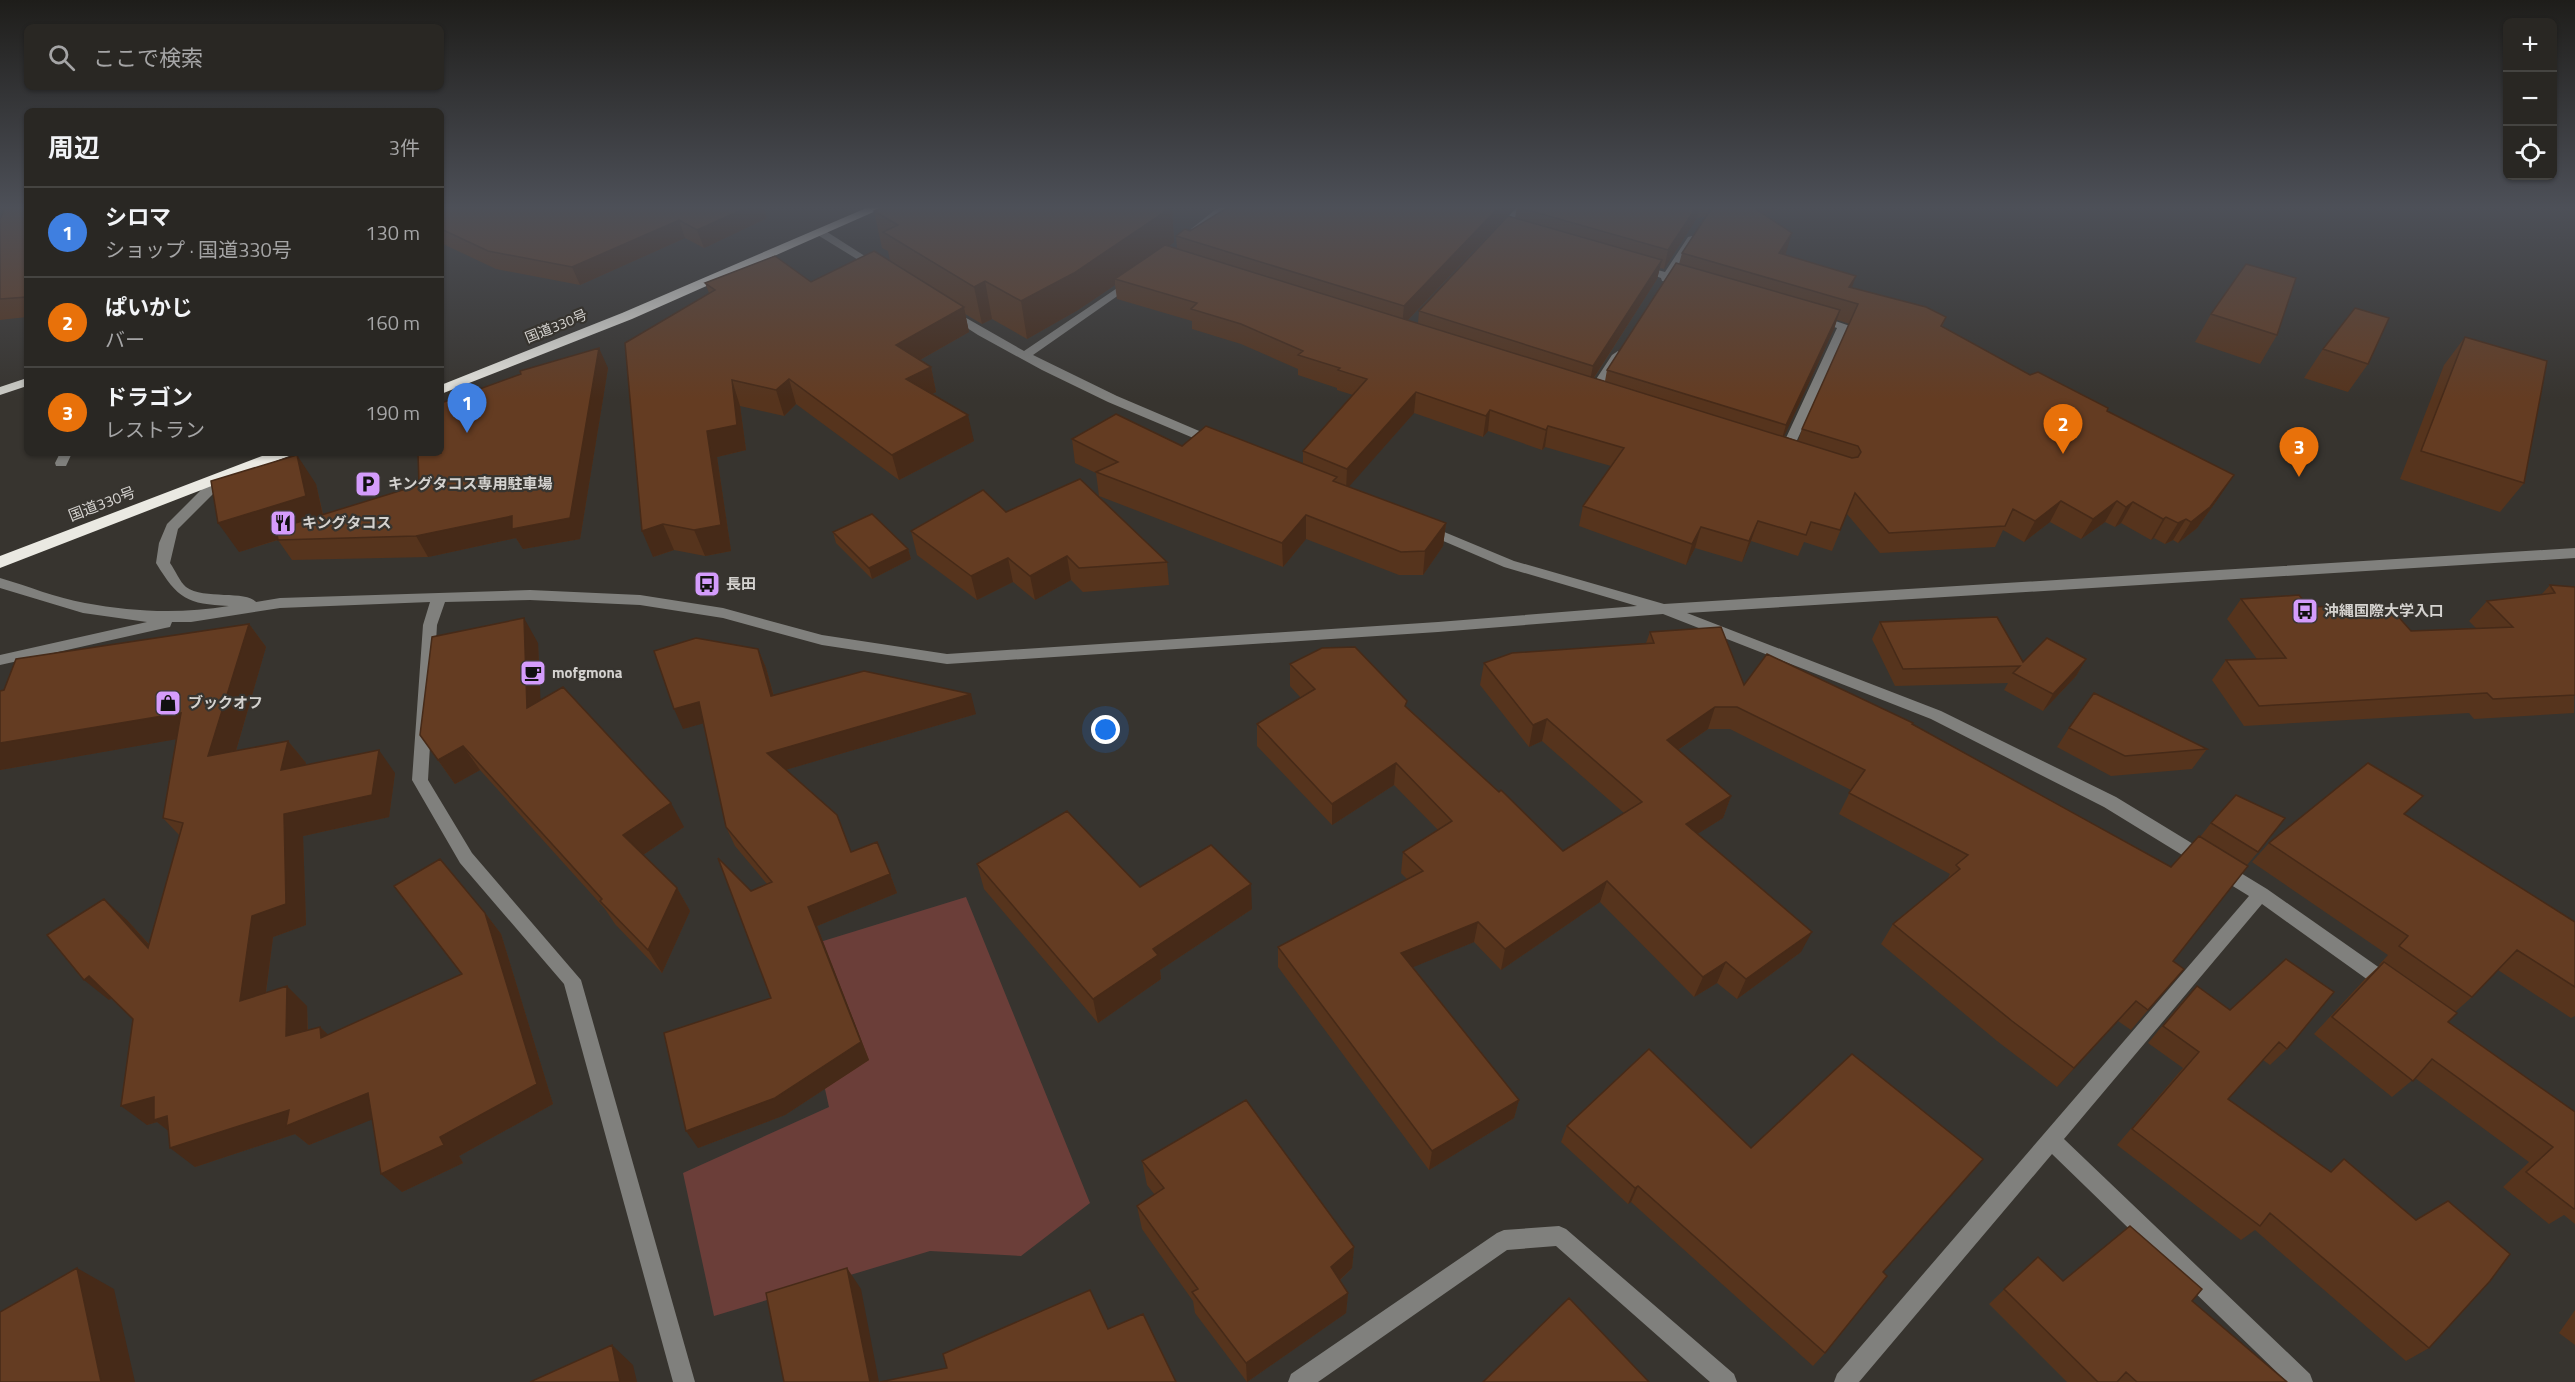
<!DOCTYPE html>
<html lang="ja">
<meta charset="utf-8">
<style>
:root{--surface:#292723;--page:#353330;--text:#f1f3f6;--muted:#a5a5a6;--line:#454441;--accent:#1a73e8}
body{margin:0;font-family:"Titillium Web","Noto Sans JP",sans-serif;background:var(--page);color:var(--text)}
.controls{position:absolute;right:18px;top:18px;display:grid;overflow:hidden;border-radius:9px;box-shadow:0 2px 4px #0004}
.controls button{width:54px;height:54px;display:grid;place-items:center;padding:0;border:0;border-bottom:2px solid var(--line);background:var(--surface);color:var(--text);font:30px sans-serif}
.you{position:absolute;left:1106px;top:730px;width:21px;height:21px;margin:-15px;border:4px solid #fff;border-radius:50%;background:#1a73e8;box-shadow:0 0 0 9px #1a73e833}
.badge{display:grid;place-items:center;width:39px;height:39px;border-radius:50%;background:var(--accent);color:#fff;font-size:20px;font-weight:700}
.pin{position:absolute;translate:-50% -50px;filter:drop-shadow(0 2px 3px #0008)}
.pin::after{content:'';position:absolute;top:32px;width:21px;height:18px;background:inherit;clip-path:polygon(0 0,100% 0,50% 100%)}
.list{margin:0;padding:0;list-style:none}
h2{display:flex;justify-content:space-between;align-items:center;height:78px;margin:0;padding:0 24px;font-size:26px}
h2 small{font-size:20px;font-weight:400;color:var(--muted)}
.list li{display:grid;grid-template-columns:39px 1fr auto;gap:18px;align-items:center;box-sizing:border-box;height:90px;padding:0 24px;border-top:2px solid var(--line)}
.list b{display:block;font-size:22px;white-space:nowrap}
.list p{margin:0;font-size:20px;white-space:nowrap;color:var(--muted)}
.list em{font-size:20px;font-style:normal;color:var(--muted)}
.icon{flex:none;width:33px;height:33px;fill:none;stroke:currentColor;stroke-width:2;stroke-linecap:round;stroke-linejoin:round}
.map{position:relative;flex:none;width:2575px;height:1382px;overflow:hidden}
.search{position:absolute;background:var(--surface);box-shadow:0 2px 4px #0004;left:24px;top:24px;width:420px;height:66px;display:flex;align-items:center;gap:15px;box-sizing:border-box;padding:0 21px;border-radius:9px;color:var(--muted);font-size:22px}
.panel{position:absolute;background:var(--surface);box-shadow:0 2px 4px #0004;left:24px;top:108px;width:420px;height:348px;border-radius:9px}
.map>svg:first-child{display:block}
</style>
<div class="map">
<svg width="2575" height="1382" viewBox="0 0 2575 1382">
<rect width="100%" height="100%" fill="#37342f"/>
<path fill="#6b3e39" d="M966,897L1090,1203L1021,1256L930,1251L714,1316L683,1173L829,1107L794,950Z"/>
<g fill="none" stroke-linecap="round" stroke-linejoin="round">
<path fill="#80807d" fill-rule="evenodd" d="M1220,206H1231L1199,233H1191V229Z
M1518,206H1529L1503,235H1495V231Z
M820,229L824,230L882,267L881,269H873L816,234V230Z
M1692,236L1697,239L1674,275L1692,280V284L1662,281L1661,278L1634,268L1639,265L1665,272L1688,237Z
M1132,278L1138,281L1136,283L1033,355L1117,396L1218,439L1220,442L1218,445H1210L1108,402L1042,370L978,335L944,313L946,311H954L1024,351Z
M1818,315L1850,326L1791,453L1785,457L1779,453L1837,328L1814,320V316Z
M1618,351L1624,355L1599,393L1593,397L1589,396L1587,393L1612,355Z
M60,453H72L66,466H56L55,463Z
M222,473L228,477L227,480L178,529L170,563C175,570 180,582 186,587C204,600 246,590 256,602L280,598L530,590L640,595L723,608L822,635L947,654L1438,622L1637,606L1504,567L1420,531L1418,528L1425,524L1514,561L1664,604L2575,548V558L1687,613L1941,711L2116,797L2267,889L2394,978L2397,984L2394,990L2388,992L2382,990L2262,904L2064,1139L2310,1374L2313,1382H2287L2052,1154L1859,1382H1834L1837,1374L2249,896L2104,807L1931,719L1663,614L1438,632L947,664L822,645L723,618L640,605L530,600L445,602L437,625L428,780L472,853L581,980L695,1382H673L564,984L460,863L412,780L423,625L430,602L280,608L191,622H172L170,627L165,628L0,665V655L147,622L83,613L0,588V578C28,586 56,598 85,603C134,612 180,614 229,606C187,604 178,599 156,563L159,543L167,524L217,474Z
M1559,1226L1566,1229L1734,1374L1737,1382H1710L1556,1246L1507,1250L1318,1382H1288L1291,1374L1497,1233L1504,1230Z"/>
<path fill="#ccccc6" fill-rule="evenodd" d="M27,378V386L0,395V387Z"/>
<path fill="#eae9e2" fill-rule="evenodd" d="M871,206H887L632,319L441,394V385L622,313Z
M270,453H292L289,456L0,568V556Z"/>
</g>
<path fill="#56341d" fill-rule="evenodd" d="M27,206V317L0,320V219Z
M441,206L767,218L704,248L685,238L580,285L496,269L441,243Z
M885,206H1172L1174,242L1169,246L1177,248L1176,236L1190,231L1516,206L1408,320L1418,323L1419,311L1515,218L1517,207L1518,206H1779L1765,215L1786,253L1785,255L1852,288L1946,317L1942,327L2030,375L2107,411L2220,496L2197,528L2178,543L2173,540L2165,544L2154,538L2151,540L2121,523L2115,527L2105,522L2081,539L2050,522L2024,542L2003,530L1995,547L1880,553L1847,514L1832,551L1804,542L1798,556L1751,541L1742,562L1695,548L1686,565L1579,526L1583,506L1611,466L1545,447L1542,450L1488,431L1483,437L1414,413L1348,487L1446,523L1443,546L1423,575H1399L1306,539L1283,567L1099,496L1096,473L1075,463L1072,439L1182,446L1303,463V451L1353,395L1337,390V388L1298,375V369L1241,344L1192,329V321L1117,299L1115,285L1078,310L1027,339L992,319L982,324L965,314L969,332L920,360L931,367L936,392L932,394L974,441L899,480L796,404L784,416L740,406L746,450L717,457L731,551L705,556L674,550L653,557L709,293L705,283L811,282L890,261L888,251L882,248L874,211ZM1705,217L1682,253L1679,264L1607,370L1605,381L1594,378L1657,279L1660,268L1664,269L1697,218ZM1837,320L1850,324L1802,429L1798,441L1784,436L1834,329Z
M2211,314L2277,335L2260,364L2195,342Z
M2465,337L2524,483L2500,512L2400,479L2444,365Z
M2323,349L2368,364L2348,392L2304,378Z
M608,368L580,539L523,549L516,538L428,557L292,560L278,540L239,552L316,484L323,514L419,485Z
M1006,512L1167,562L1169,585L1083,592L1071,580L1035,600L1013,582L977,600L917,555L911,531Z
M833,532L908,549L911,559L872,579L836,543Z
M2550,585L2575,587L2574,713L2474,719L2469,713L2244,726L2212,680L2226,660L2257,659L2227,619L2241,599L2380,614L2411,631L2476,628L2469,621L2487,601L2541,595Z
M1880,622L2023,662L2086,659L2076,676L2043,711L2004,690L2008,683L1895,686L1872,639Z
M249,624L266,647L236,751L288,741L306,763V765L395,773L389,817L303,836L306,925L273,937L266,993L307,1006L308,1031L320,1027L328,1035L462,974L485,913L501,934L553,1104L459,1156L463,1163L402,1192L372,1119L309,1145L295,1134L195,1167L168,1130L157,1122L147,1125L133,1019L112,998L109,1000L127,920L149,944L180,836L163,818L176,739L0,770L4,690Z
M1650,632L1744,685L1912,724L2171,867L2200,837L2211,823L2258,852L2247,865L2173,961L2148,1010L2131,1030L2118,1021L2057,1087L1997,1041L1881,944L1893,924L1947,880L1950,874L1839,814L1851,790L1730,729H1708L1678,750L1731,796L1723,818L1697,834L1801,952L1737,999L1717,983L1694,997L1600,902L1501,970L1474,942L1413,967L1519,1100L1514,1118L1429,1170L1278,967V947L1407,879L1401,873L1403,852L1438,830L1394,785L1332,825L1257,746V724L1301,698L1290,686V664L1407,707L1563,851L1624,813L1542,741L1529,747L1480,685L1484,663L1646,643Z
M538,643L540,700L684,827L643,855L677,888L690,911L662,973L615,924L605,909L480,770L455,784L420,735Z
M758,649L766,668L774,696L976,714L785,770L851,852L890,874L897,893L817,926L869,1060L785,1115L698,1148L771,998L751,891L767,884L735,846L726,827L703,723L683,729Z
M2069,728L2207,749L2192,769L2111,776L2057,747Z
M2405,815L2575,922V1016L2571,1018L2498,970L2472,997L2455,1012L2448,1022L2575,1112V1224L2564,1215L2549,1224L2503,1187L2529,1162L2415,1078L2392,1097L2314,1034L2365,979L2380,965H2379L2388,955L2252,862L2269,843Z
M977,864L1140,887L1252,909L1160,970L1161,979L1098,1023L984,889Z
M2286,959L2287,1049L2270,1065L2263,1060L2228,1099L2330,1171L2344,1159L2429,1348L2406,1361L2255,1230L2241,1240L2117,1145L2183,1068L2148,1043L2182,1002L2197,986L2230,1010Z
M1567,1126L1751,1148L1883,1272L1825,1353L1813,1366L1631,1202L1628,1204L1561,1142Z
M1142,1161L1354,1247L1352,1268L1340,1280L1348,1293L1346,1313L1247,1382L1195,1313L1193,1301L1142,1229L1137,1206L1155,1195L1147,1185Z
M2038,1257L2063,1281L2192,1301L2287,1382H2067L1989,1304Z
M2575,1310V1345L2559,1333Z"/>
<path fill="#462a18" d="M750,206H763L767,218L704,248L697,230Z
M1171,206H1172L1174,242L1160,254L1115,279V285L1078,310L1027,339L1021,301Z
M1500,206H1516L1402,326L1404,306Z
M1697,206H1700L1697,218L1664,269L1668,250Z
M1755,206H1779L1748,227L1753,207Z
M679,220L685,238L580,285L572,267Z
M1792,233L1786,253L1773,273L1779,253Z
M1662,260L1657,279L1589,385L1593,366Z
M1856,276L1849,296V287Z
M985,281L992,319L982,324L974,287Z
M964,307L969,332L902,370L896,345Z
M1840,310L1834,329L1780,445L1786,425Z
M599,348L608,368L580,539L523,549L516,538L428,557L416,536Z
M931,367L936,392L912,404L906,379Z
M789,379L796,404L784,416L776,390Z
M732,380L740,406L746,450L717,457L731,551L705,556L694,530L707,431Z
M1416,392L1414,413L1346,490L1347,469Z
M1490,410L1488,431L1483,437L1486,416Z
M968,415L974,441L899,480L892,455Z
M1548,426L1545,447L1542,450L1546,430Z
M297,455L316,484L325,525L239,552L218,523Z
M2234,475L2220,496L2197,528L2178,543L2191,522Z
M2061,501L2050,522L2024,542L2035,521Z
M2117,501L2105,522L2081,539L2093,519Z
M2133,502L2121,523L2115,527L2126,507Z
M1306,515V539L1283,567L1282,543Z
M2166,517L2154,538L2151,540L2163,519Z
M2186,519L2173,540L2165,544L2178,523Z
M1758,521L1751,541L1742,562L1749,541Z
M1446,523L1443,546L1423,575L1425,551Z
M663,524L674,550L653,557L642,531Z
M1701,527L1695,548L1686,565L1692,544Z
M908,549L911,559L872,579L869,568Z
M1067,556L1071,580L1035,600L1030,576Z
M1008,558L1013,582L977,600L971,576Z
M524,618L538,643L542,733L527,708Z
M249,624L266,647L228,778L208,756Z
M758,649L766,668L779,716L771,696Z
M2086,659L2076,676L2043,711L2053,694Z
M971,694L976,714L775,773L767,753Z
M699,702L708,722L683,729L674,709Z
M1715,707L1708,729L1660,762L1667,740Z
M181,713L200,735L0,770V743Z
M1547,719L1542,741L1529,747L1533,725Z
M288,741L306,763L299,792L281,770Z
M463,746L480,770L455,784L438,760Z
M379,750L395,773L389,817L303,836L306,925L273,937L262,1021L240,1001L252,916L284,814Z
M1396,763L1394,785L1332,825V804Z
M1731,796L1723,818L1678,846L1686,824Z
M671,803L684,827L637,859L623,835Z
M890,874L897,893L817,926L869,1060L785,1115L698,1148L686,1131L775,1098L808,907Z
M1607,881L1600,902L1501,970L1505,949Z
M1251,884L1252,909L1160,970L1161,979L1098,1023L1093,999L1153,949Z
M677,888L690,911L662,973L648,950Z
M104,899L127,920L171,969L148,948Z
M485,913L501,934L553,1104L459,1156L463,1163L402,1192L381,1174L440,1137Z
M1478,922L1474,942L1399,973L1401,953Z
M1812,932L1801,952L1737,999L1746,979Z
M1726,962L1717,983L1694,997L1703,977Z
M89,976L114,996L109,1000L84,980Z
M287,986L307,1006L308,1056L286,1036Z
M2136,1001L2118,1021L2057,1087L2074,1068Z
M320,1027L341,1047L321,1038Z
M368,1093L388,1113L309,1145L295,1134L195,1167L170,1148L289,1110Z
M154,1097L179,1116V1139L157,1122L147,1125L121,1106Z
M1519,1100L1514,1118L1429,1170L1432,1151Z
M1638,1186L1631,1202L1628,1204L1635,1188Z
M1354,1247L1352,1268L1330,1289L1331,1267Z
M77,1268L114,1289L135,1382H101Z
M847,1268L861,1289L879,1382H870Z
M1348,1293L1346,1313L1247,1382L1246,1363Z
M612,1345L633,1365L637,1382H620Z"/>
<path fill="#643c22" stroke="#462a18" stroke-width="1.5" d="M6,206H27V297L0,299V219Z
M441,206H750L697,230L679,220L572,267L488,251L441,229Z
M885,206H1171L1157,217L1074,273L1021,301L985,281L974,287L883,232L898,225L874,211Z
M1230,206H1500L1404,306L1176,236L1185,229L1190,231Z
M1518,206H1697L1668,250L1517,207Z
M1713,206H1755L1753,207L1792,233L1779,253L1856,276L1849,287L1926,307L1946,317L1941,326L2030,375L2038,372L2108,408L2107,411L2234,475L2210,507L2191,522L2186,519L2178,523L2166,517L2163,519L2133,502L2126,507L2117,501L2093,519L2061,501L2035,521L2013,509L2005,526L1889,533L1855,493L1840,530L1811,522L1806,535L1758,521L1749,541L1701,527L1692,544L1583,506L1624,448L1548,426L1546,430L1490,410L1486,416L1416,392L1347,469L1303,451L1367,379L1338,370L1340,368L1298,355L1303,351L1241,324L1191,309L1197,303L1115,279L1165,245L1852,458L1858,457L1861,452L1858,446L1802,429L1858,304L1682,253Z
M1508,216L1662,260L1593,366L1419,311Z
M874,251L964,307L896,345L931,367L906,379L968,415L892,455L789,379L776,390L732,380L737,425L707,431L721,525L694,530L663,524L642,531L625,343L715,290L705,283L775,256L811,282Z
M1676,263L1840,310L1786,425L1607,370Z
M2246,264L2296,278L2277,335L2211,314Z
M2355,308L2389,318L2368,364L2323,349Z
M2465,337L2547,361L2524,483L2421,451Z
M599,348L570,518L512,529V516L416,536L278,540L276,529L419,485L418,453H441V403L521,374L520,371Z
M1116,414L1182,446L1206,426L1337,477L1333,481L1446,523L1425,551L1401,552L1306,515L1282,543L1096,472L1118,462L1072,439Z
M297,455L306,496L218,523L211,481Z
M1080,479L1167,562L1079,568L1067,556L1030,576L1008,558L971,576L911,531L983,490L1006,512Z
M872,514L908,549L869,568L833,532Z
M2550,585L2575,587V695L2493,699L2487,693L2259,706L2226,660L2286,658L2241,599L2299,595L2309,607L2371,605L2380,614L2395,613L2411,631L2513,627L2487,601L2555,593Z
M1997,617L2023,662L2047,638L2086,659L2053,694L2013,673L2020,666L1903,669L1880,622Z
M524,618L527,708L563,687L671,803L623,835L677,888L648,950L600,901L602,899L463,746L438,760L420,735L432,637Z
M249,624L208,756L288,741L281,770L379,750L372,795L284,814L286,904L252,916L240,1001L287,986L286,1036L320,1027L321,1038L462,974L394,886L440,859L485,913L537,1084L440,1137L444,1145L381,1174L368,1093L286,1126L289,1110L170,1148L167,1116L154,1120V1097L121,1106L133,1019L89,976L84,980L47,935L104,899L148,948L183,823L163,818L181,713L0,743V691L4,690L16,659Z
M1721,627L1744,685L1767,654L1913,723L1912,724L2171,867L2199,836L2248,866L2173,961L2184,969L2148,1010L2136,1001L2074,1068L2012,1021L1893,924L1960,869L1956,865L1968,855L1849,793L1865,770L1737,707H1715L1667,740L1731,796L1686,824L1812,932L1746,979L1726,962L1703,977L1607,881L1505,949L1478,922L1401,953L1519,1100L1432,1151L1278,947L1423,871L1403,852L1452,821L1396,763L1332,804L1257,724L1315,689L1290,664L1322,648L1355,647L1407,701L1405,706L1499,792L1501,790L1563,851L1642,802L1547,719L1533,725L1484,663L1512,653L1654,643L1650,632Z
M696,638L758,649L771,696L864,671L971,694L767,753L837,815L851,852L877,842L890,874L808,907L861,1042L775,1098L686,1131L664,1033L771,998L718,858L751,891L772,882L726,827L699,702L674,709L654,651Z
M2094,693L2207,749L2125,756L2069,728Z
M2368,763L2423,796L2404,814L2575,922V987L2517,950L2472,997L2399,946L2408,936L2269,843Z
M2236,795L2285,818L2258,852L2211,823Z
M1067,811L1140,887L1211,845L1251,884L1153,949L1158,955L1093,999L977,864Z
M2286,959L2334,992L2287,1049L2279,1042L2228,1099L2331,1172L2344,1159L2416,1220L2448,1201L2510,1254L2490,1281L2429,1348L2270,1213L2260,1226L2132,1129L2199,1052L2163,1026L2197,986L2230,1010Z
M2384,962L2457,1013L2448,1022L2575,1112V1208L2574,1209L2526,1172L2553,1147L2432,1059L2413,1081L2332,1017Z
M1649,1049L1751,1148L1852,1054L1983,1159L1883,1272L1887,1276L1825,1353L1638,1186L1635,1188L1567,1126Z
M1246,1100L1354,1247L1331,1267L1348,1293L1246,1363L1192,1292L1198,1289L1137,1206L1164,1188L1142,1161Z
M2130,1226L2202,1289L2192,1301L2287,1382H2137L2126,1372L2117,1382H2098L2004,1289L2038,1257L2063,1281Z
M77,1268L101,1382H0V1312Z
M847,1268L870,1382H784L766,1293Z
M1090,1290L1108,1329L1143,1314L1176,1382H880L947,1368L943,1354Z
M1569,1298L1649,1382H1483Z
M612,1345L620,1382H530Z"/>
<linearGradient id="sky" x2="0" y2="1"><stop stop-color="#1e1d1a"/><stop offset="0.52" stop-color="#4d5058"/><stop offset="1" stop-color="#4d5058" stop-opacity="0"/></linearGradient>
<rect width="2575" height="399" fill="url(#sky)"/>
<defs>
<g id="parking-square" transform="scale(1.35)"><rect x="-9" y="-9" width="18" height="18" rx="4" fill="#d49cfc" stroke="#37342f"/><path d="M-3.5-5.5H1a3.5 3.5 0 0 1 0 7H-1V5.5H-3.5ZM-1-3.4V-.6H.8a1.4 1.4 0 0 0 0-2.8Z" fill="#111"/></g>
<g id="restaurant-square" transform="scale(1.35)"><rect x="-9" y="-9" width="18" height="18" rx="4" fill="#d49cfc" stroke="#37342f"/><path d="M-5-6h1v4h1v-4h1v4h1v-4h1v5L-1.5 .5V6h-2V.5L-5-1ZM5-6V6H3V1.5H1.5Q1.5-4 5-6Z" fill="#111"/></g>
<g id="bus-square" transform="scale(1.35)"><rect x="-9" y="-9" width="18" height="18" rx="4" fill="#d49cfc" stroke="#37342f"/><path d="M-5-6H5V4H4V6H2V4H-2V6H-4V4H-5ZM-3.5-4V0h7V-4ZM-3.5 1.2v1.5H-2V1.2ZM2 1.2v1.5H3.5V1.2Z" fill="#111"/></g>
<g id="cafe-square" transform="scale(1.35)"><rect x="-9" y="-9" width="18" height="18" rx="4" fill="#d49cfc" stroke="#37342f"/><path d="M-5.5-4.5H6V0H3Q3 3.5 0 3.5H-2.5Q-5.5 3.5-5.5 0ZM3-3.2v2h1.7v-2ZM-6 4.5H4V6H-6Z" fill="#111"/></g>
<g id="shop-square" transform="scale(1.35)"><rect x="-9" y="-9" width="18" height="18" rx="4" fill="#d49cfc" stroke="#37342f"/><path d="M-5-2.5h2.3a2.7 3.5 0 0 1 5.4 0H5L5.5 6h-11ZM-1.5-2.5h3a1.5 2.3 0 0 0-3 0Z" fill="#111"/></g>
</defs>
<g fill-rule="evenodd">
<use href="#parking-square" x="368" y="484"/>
<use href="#restaurant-square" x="283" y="523"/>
<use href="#bus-square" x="707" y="584"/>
<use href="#bus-square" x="2305" y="611"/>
<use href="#cafe-square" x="533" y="673"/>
<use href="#shop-square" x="168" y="703"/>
</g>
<g text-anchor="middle" stroke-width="4.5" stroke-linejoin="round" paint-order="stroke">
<g font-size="14" fill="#d4d2cf" stroke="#37342f">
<text transform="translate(556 326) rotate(-22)" y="5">国道330号</text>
</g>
<g font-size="15" font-weight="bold" fill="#d4d2cf" stroke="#37342f" text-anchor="start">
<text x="388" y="489">キングタコス専用駐車場</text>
<text x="302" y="528">キングタコス</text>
<text x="726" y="589">長田</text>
<text x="2324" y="616">沖縄国際大学入口</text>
<text x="552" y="678">mofgmona</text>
<text x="188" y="708">ブックオフ</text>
</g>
<g font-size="15" fill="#d4d2cf" stroke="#37342f">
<text transform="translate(102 504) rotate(-21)" y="5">国道330号</text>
</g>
</g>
</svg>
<div class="controls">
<button>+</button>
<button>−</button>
<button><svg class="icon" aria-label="locate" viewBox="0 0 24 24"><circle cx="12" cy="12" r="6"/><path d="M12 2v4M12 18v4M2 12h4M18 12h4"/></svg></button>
</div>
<div class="you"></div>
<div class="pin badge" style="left:467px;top:433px;background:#3f7fe0">1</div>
<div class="pin badge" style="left:2063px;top:454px;background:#e8710a">2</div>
<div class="pin badge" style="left:2299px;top:477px;background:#e8710a">3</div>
<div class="search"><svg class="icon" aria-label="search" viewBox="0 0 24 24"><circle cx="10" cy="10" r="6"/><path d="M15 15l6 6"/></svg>ここで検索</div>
<section class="panel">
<h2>周辺<small>3件</small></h2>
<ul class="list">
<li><span class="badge" style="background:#3f7fe0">1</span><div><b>シロマ</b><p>ショップ · 国道330号</p></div><em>130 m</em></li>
<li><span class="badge" style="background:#e8710a">2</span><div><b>ぱいかじ</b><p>バー</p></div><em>160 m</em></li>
<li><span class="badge" style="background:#e8710a">3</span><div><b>ドラゴン</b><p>レストラン</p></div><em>190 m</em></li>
</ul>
</section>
</div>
